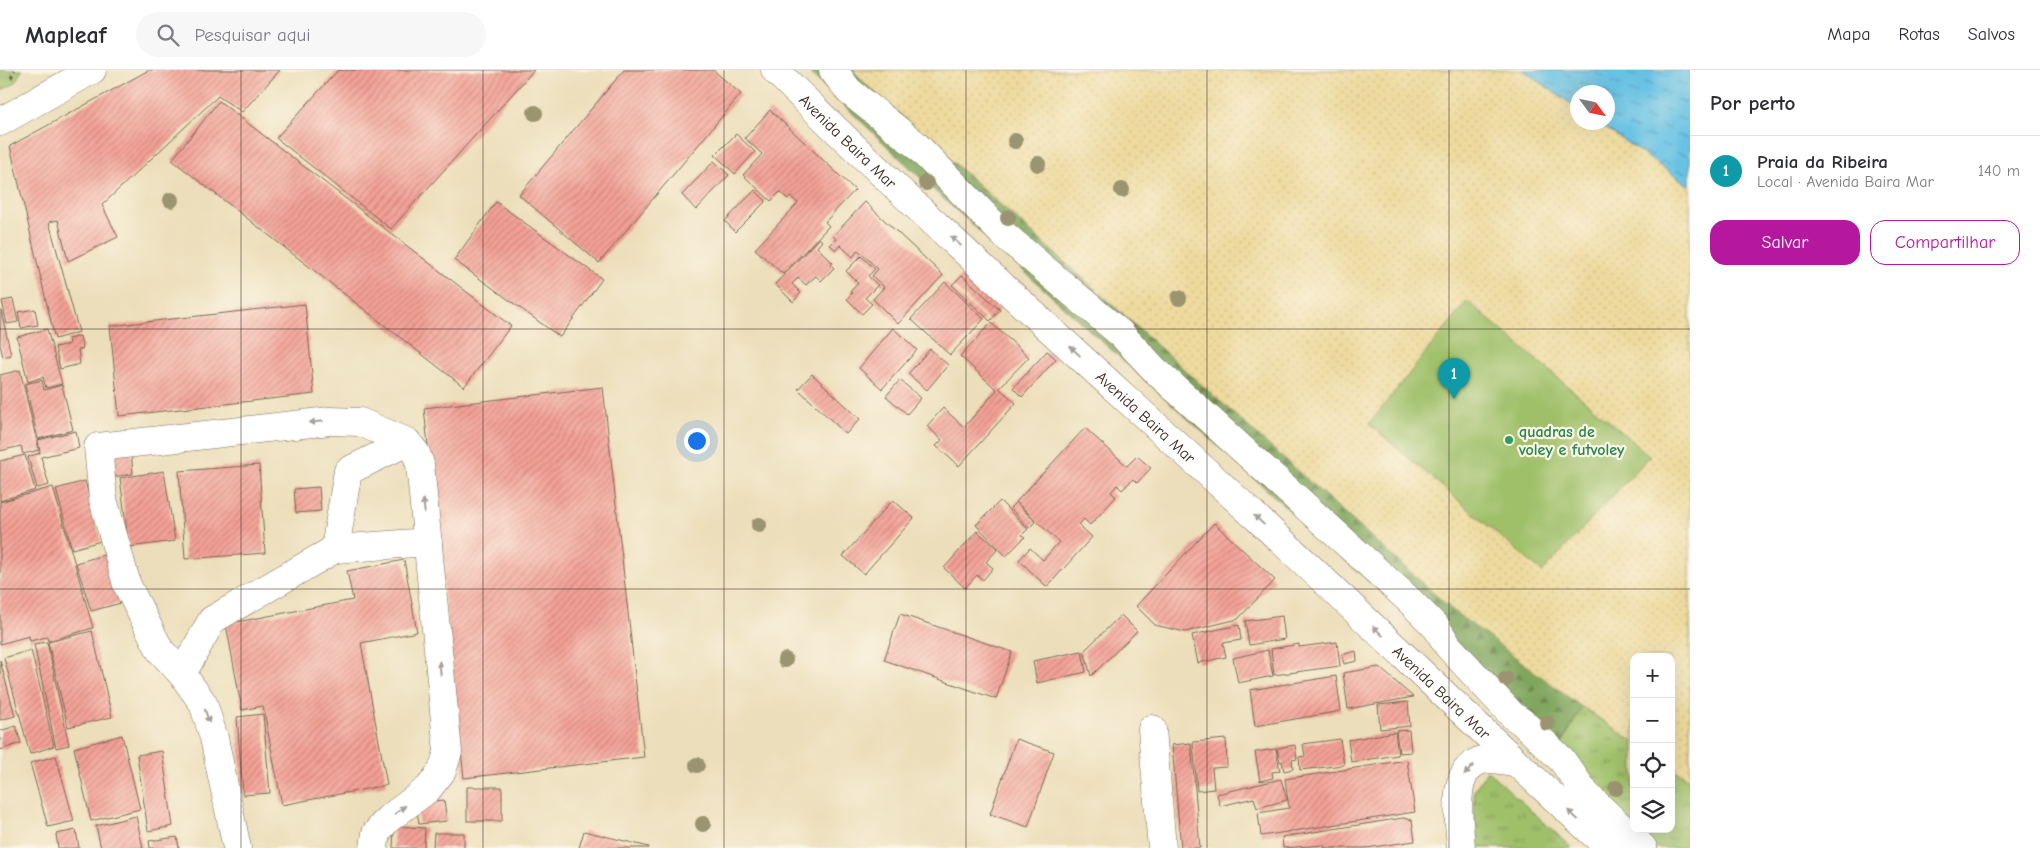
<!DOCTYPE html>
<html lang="pt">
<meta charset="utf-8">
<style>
:root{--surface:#fff;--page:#f7f7f7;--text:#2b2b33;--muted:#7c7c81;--line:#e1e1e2;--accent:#b5179e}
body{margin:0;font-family:"Comic Neue",sans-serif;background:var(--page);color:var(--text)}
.controls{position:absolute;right:15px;bottom:15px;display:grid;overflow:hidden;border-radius:10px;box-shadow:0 5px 20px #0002}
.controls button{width:45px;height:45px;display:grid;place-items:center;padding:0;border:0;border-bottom:1px solid var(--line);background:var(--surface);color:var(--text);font:25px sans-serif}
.compass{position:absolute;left:1570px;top:15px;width:45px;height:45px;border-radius:50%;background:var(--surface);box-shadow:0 5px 20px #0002;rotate:123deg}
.you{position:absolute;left:696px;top:370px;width:18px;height:18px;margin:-12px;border:4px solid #fff;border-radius:50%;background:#1a73e8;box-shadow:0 0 0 8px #1a73e833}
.badge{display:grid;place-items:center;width:32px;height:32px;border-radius:50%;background:var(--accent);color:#fff;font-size:16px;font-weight:700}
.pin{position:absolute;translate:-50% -41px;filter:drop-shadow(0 1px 2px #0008)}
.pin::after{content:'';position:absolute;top:26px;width:18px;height:15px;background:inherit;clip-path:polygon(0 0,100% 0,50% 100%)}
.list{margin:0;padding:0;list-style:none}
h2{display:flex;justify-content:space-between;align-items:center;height:65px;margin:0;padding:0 20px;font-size:21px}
h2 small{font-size:16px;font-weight:400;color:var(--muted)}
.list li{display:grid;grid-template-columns:32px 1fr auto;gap:15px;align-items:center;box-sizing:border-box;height:70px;padding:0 20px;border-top:1px solid var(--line)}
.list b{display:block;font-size:19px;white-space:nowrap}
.list p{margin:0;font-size:16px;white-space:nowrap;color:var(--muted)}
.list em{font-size:16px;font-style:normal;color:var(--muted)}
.actions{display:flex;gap:10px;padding:15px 20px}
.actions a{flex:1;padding:11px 0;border:1px solid var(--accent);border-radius:15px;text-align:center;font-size:18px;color:var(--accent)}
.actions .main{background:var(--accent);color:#fff}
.icon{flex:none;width:28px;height:28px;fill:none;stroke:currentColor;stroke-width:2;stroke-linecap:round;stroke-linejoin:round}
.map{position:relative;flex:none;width:1690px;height:778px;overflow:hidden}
header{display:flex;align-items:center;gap:30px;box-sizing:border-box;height:70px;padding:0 25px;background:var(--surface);border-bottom:1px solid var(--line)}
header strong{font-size:24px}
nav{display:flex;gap:28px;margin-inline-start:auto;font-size:18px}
.search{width:350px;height:45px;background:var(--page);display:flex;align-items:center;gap:12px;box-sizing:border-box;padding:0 18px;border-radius:28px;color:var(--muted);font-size:19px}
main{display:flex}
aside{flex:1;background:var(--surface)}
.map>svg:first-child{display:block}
</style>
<header>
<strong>Mapleaf</strong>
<div class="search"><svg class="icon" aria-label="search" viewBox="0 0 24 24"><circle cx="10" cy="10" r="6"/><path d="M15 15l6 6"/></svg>Pesquisar aqui</div>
<nav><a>Mapa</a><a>Rotas</a><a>Salvos</a></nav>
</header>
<main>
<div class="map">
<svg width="1690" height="778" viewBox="0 0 1690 778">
<defs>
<pattern id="forest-firs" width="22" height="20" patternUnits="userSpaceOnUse" patternTransform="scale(1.25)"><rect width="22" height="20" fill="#7fa65d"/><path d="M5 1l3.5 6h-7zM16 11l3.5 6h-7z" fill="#69874c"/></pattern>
<pattern id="sand-dots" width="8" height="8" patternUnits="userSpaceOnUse" patternTransform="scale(1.25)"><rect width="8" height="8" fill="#eeda9e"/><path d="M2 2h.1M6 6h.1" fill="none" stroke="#cdbb88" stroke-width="1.8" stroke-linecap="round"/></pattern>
<pattern id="park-tufts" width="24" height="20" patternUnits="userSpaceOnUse" patternTransform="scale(1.25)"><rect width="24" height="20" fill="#9fc069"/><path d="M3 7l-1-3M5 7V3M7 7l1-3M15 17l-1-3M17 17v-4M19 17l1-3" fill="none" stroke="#839c56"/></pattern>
<pattern id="water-ripples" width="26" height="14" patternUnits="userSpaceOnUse" patternTransform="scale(1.25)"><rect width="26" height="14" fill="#67c2e5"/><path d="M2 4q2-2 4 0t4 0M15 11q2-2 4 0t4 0" fill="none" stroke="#569eb9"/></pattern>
<pattern id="building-hatch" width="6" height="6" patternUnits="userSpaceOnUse" patternTransform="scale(1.25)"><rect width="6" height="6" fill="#f4a196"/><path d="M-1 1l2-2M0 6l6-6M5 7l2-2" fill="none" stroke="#c7837a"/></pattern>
</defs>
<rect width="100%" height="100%" fill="#fcf5e5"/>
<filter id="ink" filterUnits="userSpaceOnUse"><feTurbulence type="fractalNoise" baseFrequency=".02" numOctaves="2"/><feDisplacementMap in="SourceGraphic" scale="10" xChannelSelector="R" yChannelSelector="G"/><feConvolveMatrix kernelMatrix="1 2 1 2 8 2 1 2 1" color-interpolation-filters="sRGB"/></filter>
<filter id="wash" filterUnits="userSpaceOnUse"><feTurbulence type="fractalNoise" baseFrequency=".0096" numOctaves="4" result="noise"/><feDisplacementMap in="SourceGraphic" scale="20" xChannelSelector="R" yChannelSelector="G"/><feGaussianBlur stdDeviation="1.12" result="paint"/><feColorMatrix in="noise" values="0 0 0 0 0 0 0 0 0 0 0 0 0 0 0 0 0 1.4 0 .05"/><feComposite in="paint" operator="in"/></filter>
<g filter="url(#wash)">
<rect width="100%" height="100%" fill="#ecdeba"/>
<path fill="url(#forest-firs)" stroke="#5d683e" d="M807,0H887L1582,637L1557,681L926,113Z"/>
<path fill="url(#sand-dots)" stroke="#94825e" d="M853,0H1523L1577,38L1578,52L1598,53L1690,116V710L1671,698V587H1634V673L1582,637L1455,542L865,13Z"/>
<path fill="url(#park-tufts)" stroke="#6d7544" d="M0,0H22L14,14L0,21Z
M1582,637L1634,672V759H1671V697L1690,710V778H1650L1558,681Z
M1487,700L1572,778H1475L1474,721Z"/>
<path fill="#9fc069" stroke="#6d7544" d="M1467,231L1650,386L1542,502L1369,354Z"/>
<path fill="url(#water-ripples)" stroke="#517682" d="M1523,0H1690V116L1598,53L1608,52V22H1578L1577,38Z"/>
<g id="blocks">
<path fill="url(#building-hatch)" d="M149,0H280L242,42L218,26L102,135L118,167L68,191L58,150L49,152L79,262L55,269L10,76Z
M338,0H534L391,159L276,68Z
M624,0H713L741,24L599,193L519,125Z
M219,31L511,256L464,317L172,90Z
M770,40L855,120L825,152L829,156L783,204L755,179L798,133L791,127L788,129L780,122L771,131L743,105L762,84L745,68Z
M736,64L755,82L735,104L715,85Z
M714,91L729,105L696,140L682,125Z
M755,120L766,131L735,162L725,151Z
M496,132L602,209L560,267L454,190Z
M865,132L943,205L898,254L873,229L884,217L872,206L878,199L858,180L853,187L840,175L836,180L830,175L836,169L833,166Z
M819,168L822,171L817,177L833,193L831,195L834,198L821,211L816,206L806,215L798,208L792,214L801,223L793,232L775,214Z
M861,186L875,199L868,206L878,215L865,228L872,234L862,244L847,229L852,223L850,222L858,213L846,201Z
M962,205L1000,240L990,251L952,215Z
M945,212L984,249L950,285L911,249Z
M13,229L18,252L7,254L2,231Z
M305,234L314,324L119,346L110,256Z
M35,239L38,255L21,258L18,242Z
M1,240L11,285L3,287L0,275Z
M991,253L1029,287L999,318L1016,333L959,396L936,376L942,370L927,356L943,338L964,357L997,320L960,286Z
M893,258L917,280L882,319L859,298Z
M47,259L62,314L46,318L43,307L28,312L17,267Z
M80,266L83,279L78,280L80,294L60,299L55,277L69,274L68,269Z
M930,279L948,295L927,320L908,304Z
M1047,281L1056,289L1022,327L1013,318Z
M20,300L39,380L23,384L21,376L0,381V305Z
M812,304L860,349L846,364L798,319Z
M42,310L44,320L62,315L73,360L38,369L25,314Z
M900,310L921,328L907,344L886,326Z
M603,317L644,687L464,708L424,338Z
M1085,358L1127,396L1137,386L1151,398L1137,413L1133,409L1122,420L1117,415L1111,422L1116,427L1090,455L1084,449L1079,455L1092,467L1047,517L1019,490L1030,478L1043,490L1059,472L1016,432Z
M76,361L79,378L41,387L49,415L37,418L28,387L40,383L38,370Z
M131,381L133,404L106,408L103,385Z
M25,385L35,420L0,431V391Z
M259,395L265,483L185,489L179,401Z
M164,401L175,471L129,477L120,408Z
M85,411L101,471L72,479L56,419Z
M53,417L93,558L48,571L47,567L30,571L29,566L0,574V432Z
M319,417L321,441L296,443L294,419Z
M893,430L914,448L864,504L843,486Z
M1000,431L1028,459L1022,465L1025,467L1006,486L976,455Z
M1016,432L1035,452L1029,458L1010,438Z
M1214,453L1275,510L1238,549L1185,562L1155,555L1136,536Z
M977,461L998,479L986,492L993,498L983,510L977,505L965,518L944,498Z
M107,484L121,533L91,541L76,493Z
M404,490L417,562L361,573L387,715L282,735L263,636L242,640L226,554L353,530L347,501Z
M900,544L1012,582L996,629L884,590Z
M1121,545L1137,561L1091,606L1084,581Z
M1282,546L1285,569L1249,575L1245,551Z
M1239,555L1241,570L1223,573L1226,587L1198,593L1192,565Z
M92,561L112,647L68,657L48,572Z
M47,572L69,675L56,678L34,574Z
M1337,572L1340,596L1274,605L1271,579L1299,574V577Z
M31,580L54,676L30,684L4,588Z
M1268,580L1273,606L1238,613L1233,588Z
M1082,581L1086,602L1037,613L1033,591Z
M1356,581L1357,591L1344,594L1342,585Z
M0,590L15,646L0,650Z
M1379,597L1413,627L1348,639L1343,603Z
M1336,606L1341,641L1255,656L1250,620Z
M1408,632L1410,656L1380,659L1378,635Z
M263,644L270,723L243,725L237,647Z
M16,656L21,673L0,680V661Z
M1409,660L1411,682L1399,683L1396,661Z
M1395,662L1398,685L1351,692L1348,670Z
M122,665L140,739L91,751L74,678Z
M1016,669L1054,682L1028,757L990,744Z
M1226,669L1227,697L1212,698L1214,719L1197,721L1193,672Z
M1340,669L1344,695L1300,700L1299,687L1305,686L1303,674Z
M1191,673L1200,778H1181L1172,675Z
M1295,675L1297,689L1292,690L1293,699L1284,701L1282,691L1280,692L1277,678Z
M1276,679L1280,701L1272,702L1273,708L1260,711L1255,682Z
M162,681L173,756L148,761L137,685Z
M56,686L74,751L48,757L30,693Z
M1407,690L1415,742L1261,766L1258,743L1289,738L1285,709Z
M1281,709L1287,730L1257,738L1254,728L1220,736L1217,724Z
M467,717H502V751H467Z
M444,730L447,751L419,754L416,733Z
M136,746L143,778H101L96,756Z
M1403,748L1412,750L1415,771L1366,778H1324V775L1283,778L1282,767Z
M394,756L425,758L424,778H393Z
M76,760L79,778H58L56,764Z
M584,761L649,777V778H579Z
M434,763H464V778H433Z
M177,767L179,778H150L149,771Z"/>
</g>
</g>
<g filter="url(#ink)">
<use href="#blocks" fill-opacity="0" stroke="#796955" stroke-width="1"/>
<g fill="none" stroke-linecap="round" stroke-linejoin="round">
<g stroke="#796955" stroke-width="29">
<g id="minor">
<path id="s1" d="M775,0C931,155 1096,300 1258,449C1376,558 1490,670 1609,778"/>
<path d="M833,0L849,21L915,74L1002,163L1121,264L1156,301L1408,529L1437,558L1448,576L1513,646L1522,652L1562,690L1586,724L1643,778"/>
<path d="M0,52L92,0"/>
<path d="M335,479L428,472"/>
<path d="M182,604L212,550L335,479L348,401L407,372"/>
<path d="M1152,659L1162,778"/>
<path d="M237,778L214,668L203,633L182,604L160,580L127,515L103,429L98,377L330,351L360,352L407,372L416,383L420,394L448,682L442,701L428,719L388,749L376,763L374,778"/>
<path d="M1461,778C1460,753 1449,703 1479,691C1489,687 1504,691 1514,692"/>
</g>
</g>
<path stroke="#796955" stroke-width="3" stroke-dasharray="4 4" stroke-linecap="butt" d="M11,8L15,0"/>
<use href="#minor" stroke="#fff" stroke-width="28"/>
</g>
<g fill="#9b9470">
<circle cx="535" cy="43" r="8"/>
<circle cx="1015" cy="71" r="8"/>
<circle cx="1038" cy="94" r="8"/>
<circle cx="926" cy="113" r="8"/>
<circle cx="1122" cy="120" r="8"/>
<circle cx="171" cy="130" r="8"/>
<circle cx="1008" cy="148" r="8"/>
<circle cx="1179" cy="228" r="8"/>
<circle cx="759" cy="455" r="8"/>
<circle cx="785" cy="590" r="8"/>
<circle cx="1506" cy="609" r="8"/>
<circle cx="1547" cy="653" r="8"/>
<circle cx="697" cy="695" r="8"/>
<circle cx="1616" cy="718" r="8"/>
<circle cx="703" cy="754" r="8"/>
</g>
<defs><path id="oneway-solid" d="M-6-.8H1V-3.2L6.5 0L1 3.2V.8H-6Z" transform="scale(1.25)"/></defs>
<g fill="#a79f9a">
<use href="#oneway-solid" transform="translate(956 171) rotate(-137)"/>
<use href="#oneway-solid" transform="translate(1075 281) rotate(-137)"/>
<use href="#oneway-solid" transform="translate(316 352) rotate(173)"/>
<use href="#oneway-solid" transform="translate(424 436) rotate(-96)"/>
<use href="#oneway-solid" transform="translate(1259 450) rotate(-137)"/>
<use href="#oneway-solid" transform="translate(1378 561) rotate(-136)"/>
<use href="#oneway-solid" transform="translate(440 598) rotate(-96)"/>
<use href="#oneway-solid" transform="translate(207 646) rotate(72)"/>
<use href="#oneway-solid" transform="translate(1469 700) rotate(133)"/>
<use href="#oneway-solid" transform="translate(400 740) rotate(-37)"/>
<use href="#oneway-solid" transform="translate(1573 745) rotate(-138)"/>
</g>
</g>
<path fill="none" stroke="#3b2a1e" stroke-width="1" stroke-opacity="0.55" d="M241,0V778M483,0V778M724,0V778M966,0V778M1207,0V778M1449,0V778M0,259H1690M0,519H1690"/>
<circle fill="#2e9e5b" stroke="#fcf5e5" stroke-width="2" cx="1509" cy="370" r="5"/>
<g text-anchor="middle" stroke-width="4.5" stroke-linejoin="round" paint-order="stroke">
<g font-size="16" fill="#3b2a1e" stroke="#fcf5e5">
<text dy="6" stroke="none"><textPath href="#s1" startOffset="102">Avenida Baira Mar</textPath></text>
<text dy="6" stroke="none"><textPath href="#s1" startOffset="508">Avenida Baira Mar</textPath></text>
<text dy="6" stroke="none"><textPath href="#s1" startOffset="912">Avenida Baira Mar</textPath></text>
</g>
<g font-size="16" font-weight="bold" fill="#27864d" stroke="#fcf5e5" text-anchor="start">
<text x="1519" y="367">quadras de<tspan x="1519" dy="18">voley e futvoley</tspan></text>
</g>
</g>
</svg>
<div class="controls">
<button>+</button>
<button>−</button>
<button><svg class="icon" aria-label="locate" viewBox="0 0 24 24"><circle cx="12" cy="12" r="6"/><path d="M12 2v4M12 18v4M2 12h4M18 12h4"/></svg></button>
<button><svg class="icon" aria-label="layers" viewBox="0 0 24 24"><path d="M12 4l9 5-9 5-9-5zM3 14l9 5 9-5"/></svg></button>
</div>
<svg class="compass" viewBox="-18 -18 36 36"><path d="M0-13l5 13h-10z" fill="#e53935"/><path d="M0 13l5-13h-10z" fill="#7c7c81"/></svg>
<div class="you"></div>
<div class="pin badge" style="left:1454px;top:329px;background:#0f9aa8">1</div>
</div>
<aside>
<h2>Por perto<small></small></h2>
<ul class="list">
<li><span class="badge" style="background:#0f9aa8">1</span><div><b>Praia da Ribeira</b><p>Local · Avenida Baira Mar</p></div><em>140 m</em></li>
</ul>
<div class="actions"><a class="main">Salvar</a><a>Compartilhar</a></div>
</aside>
</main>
